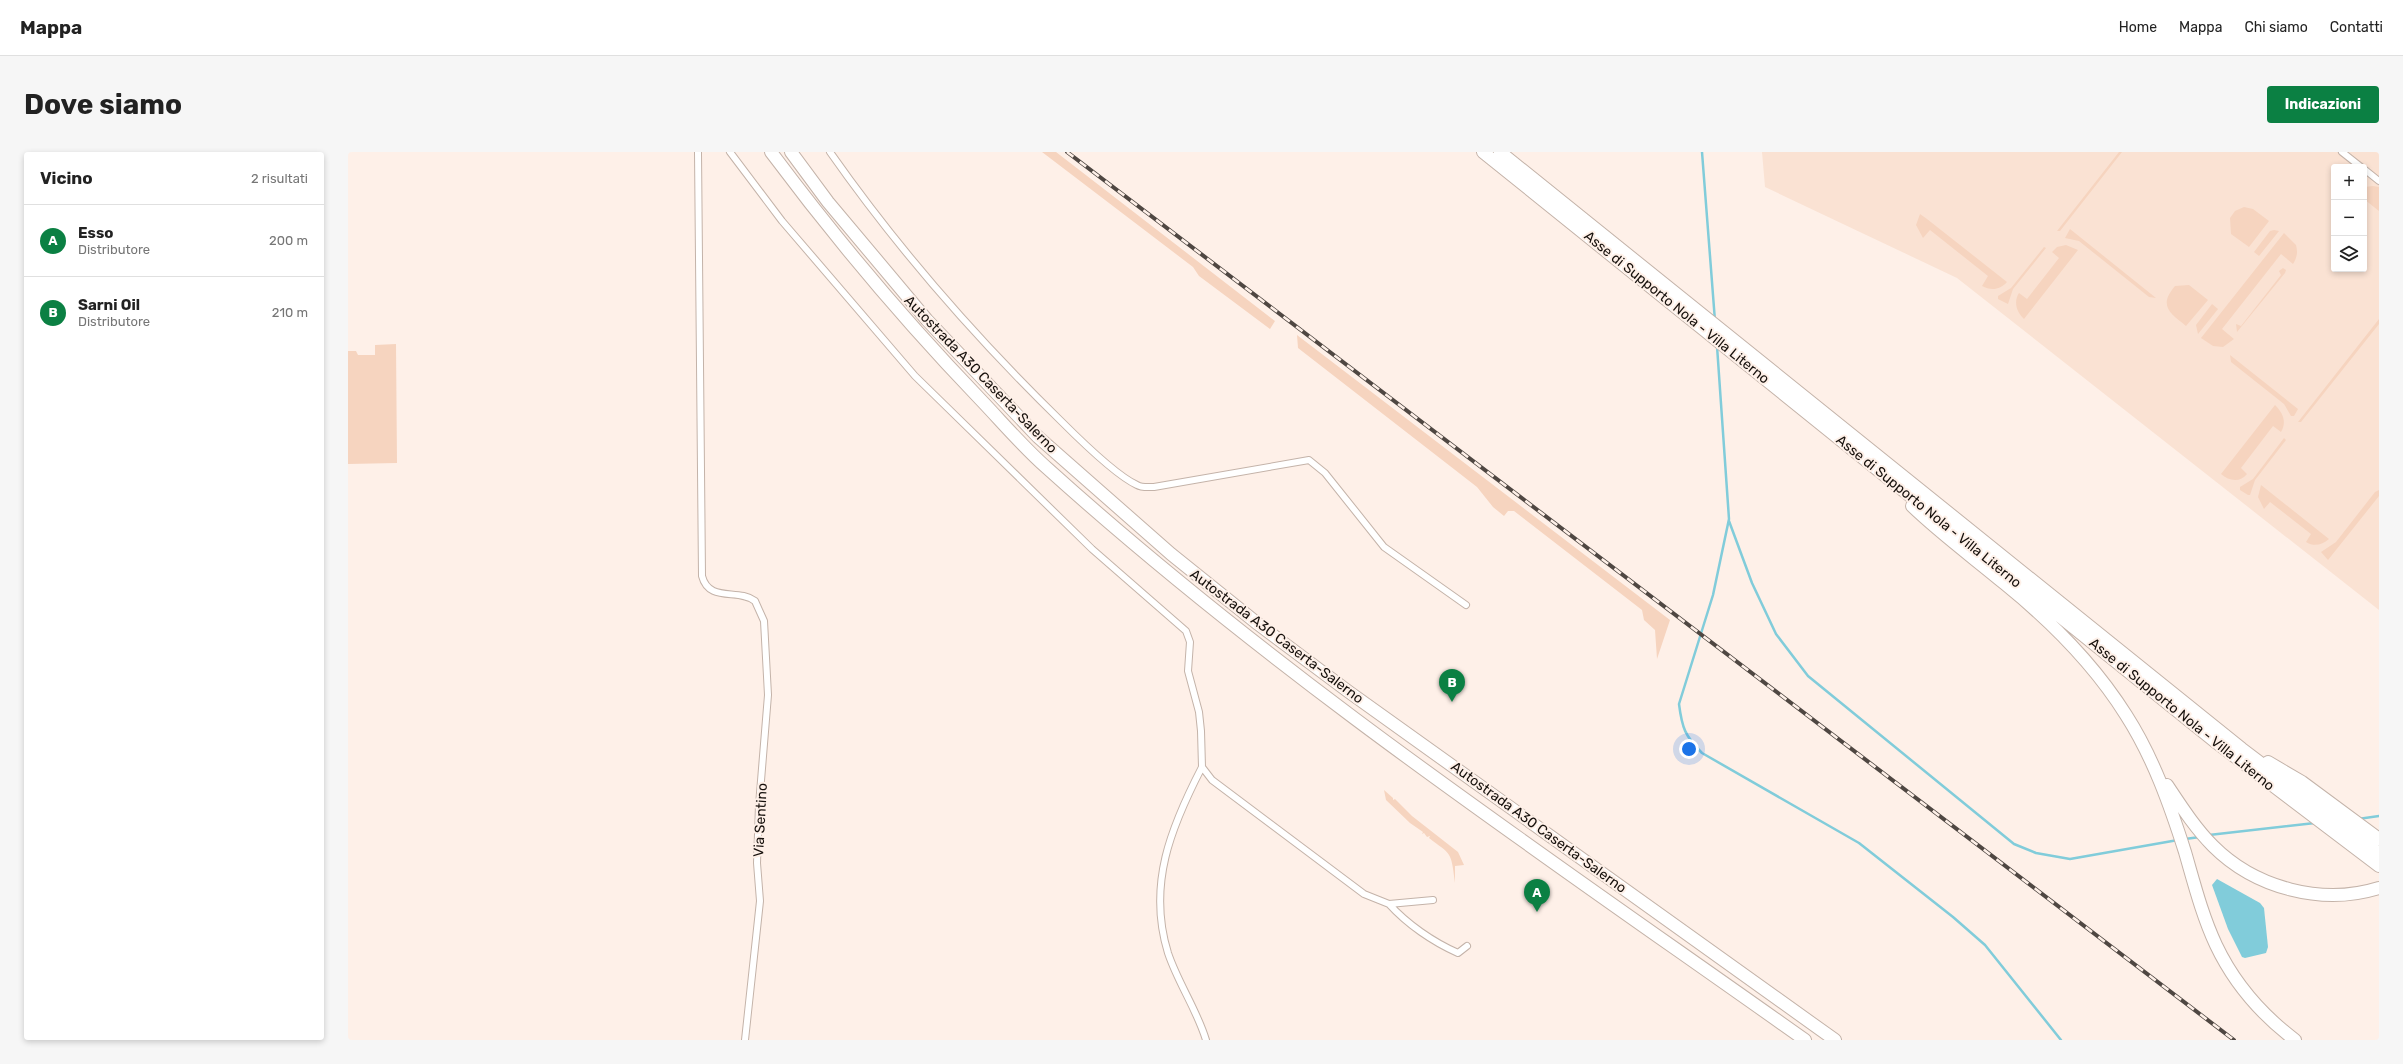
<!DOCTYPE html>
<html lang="it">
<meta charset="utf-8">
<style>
:root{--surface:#fff;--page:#f6f6f6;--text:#222;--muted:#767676;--line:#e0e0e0;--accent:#0b8043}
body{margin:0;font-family:Rubik,sans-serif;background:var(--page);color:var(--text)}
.controls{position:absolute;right:12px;top:12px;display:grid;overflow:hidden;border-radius:4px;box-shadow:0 2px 6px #0003}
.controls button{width:36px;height:36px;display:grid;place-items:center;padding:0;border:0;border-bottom:1px solid var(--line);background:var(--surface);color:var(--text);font:20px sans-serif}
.you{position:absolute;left:1341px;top:597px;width:14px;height:14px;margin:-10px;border:3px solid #fff;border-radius:50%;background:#1a73e8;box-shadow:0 0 0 6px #1a73e833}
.badge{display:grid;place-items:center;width:26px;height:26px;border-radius:50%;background:var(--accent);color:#fff;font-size:13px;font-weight:700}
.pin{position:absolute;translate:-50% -33px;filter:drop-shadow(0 1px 2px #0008)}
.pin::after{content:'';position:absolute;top:21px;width:14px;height:12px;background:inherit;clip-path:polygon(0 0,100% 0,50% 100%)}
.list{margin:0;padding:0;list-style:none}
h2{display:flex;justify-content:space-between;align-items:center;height:52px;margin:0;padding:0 16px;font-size:17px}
h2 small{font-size:13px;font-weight:400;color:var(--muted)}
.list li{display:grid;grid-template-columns:26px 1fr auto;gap:12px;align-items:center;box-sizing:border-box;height:72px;padding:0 16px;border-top:1px solid var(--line)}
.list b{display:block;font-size:15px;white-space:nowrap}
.list p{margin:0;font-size:13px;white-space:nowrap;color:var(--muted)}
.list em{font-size:13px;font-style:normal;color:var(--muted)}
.icon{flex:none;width:22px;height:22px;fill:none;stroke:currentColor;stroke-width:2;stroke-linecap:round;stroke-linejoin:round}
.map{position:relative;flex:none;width:2031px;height:888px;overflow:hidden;border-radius:4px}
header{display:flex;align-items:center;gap:24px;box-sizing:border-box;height:56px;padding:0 20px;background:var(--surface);border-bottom:1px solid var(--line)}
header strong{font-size:19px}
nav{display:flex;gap:22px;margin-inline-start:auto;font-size:14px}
.intro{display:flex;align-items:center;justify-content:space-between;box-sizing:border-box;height:96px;padding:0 24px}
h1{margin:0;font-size:28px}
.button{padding:10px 18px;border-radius:4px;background:var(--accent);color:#fff;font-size:14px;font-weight:700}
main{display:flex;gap:24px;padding:0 24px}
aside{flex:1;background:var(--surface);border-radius:4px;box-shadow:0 2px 6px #0003}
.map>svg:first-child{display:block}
</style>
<header>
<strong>Mappa</strong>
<nav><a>Home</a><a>Mappa</a><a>Chi siamo</a><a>Contatti</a></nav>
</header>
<div class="intro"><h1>Dove siamo</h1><a class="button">Indicazioni</a></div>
<main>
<aside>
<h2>Vicino<small>2 risultati</small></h2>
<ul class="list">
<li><span class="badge">A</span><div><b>Esso</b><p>Distributore</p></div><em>200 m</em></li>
<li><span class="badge">B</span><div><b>Sarni Oil</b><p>Distributore</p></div><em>210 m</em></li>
</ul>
</aside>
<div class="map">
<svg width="2031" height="888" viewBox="0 0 2031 888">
<rect width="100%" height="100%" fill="#fef0e8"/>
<path fill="#fae2d3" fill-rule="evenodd" d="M1414,0H2031V458L1609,126L1417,35ZM1986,15H2016V117H1986Z"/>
<path fill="#f6d4bf" d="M694,0H708L927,169L922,177L851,124L845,115Z
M1771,0H1774L1712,79H1709Z
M2025,34L2031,35V59L2016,47V35Z
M1896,55L1905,57L1921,69L1901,95L1883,82L1882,66L1887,59Z
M1572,62L1579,67L1659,130C1652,138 1643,139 1634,134L1640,124L1582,78L1575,86L1568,73Z
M1722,77L1808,146L1801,145L1731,89L1717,86Z
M1926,78L1931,79L1911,104L1906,100L1922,79Z
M1936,81L1948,93C1950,100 1949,106 1945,112L1933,102L1874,177L1886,187L1875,195L1865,194L1853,186Z
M1718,93L1730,98L1676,167C1669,161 1665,150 1671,141L1679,147L1711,106L1704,100L1709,95Z
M1696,95L1698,96L1665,137L1660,152L1650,147V144L1663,136Z
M1935,116L1938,118L1937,121L1889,180L1888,172L1893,174L1933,123L1931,119Z
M1841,133L1860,148L1838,174C1822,161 1810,154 1827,134Z
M1864,152L1870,157L1850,182L1848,173Z
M2031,167V172L1953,270H1950Z
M949,183L1322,468L1309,507L1307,478L1296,468L1294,458L1166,359H1160L1156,364L1145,355L1129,335L950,196Z
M48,192L49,311L0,312V199H8L10,203H27V193Z
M1882,203L1950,257L1946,264H1943L1936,252L1883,210Z
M1927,253C1935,261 1939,270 1933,280L1925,274L1893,316L1899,322C1892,331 1881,329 1873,322Z
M1936,286L1938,288L1907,328L1902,343H1900L1892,338V335L1905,327Z
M1913,333L1981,387C1974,393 1966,395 1958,390L1963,382L1922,350L1916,357L1910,345Z
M2031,338V344L1980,408L1973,400L1988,390L2027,340Z
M1036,638L1045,646V648L1047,647L1064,664L1110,700L1116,713L1107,714V731C1103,698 1103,703 1081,686L1082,684L1079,685L1076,681L1074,682L1075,680L1062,671L1038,648Z"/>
<path fill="#81ccda" d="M1869,727L1912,751L1916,756L1920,795L1918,801L1897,806L1894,805L1880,777L1864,733Z"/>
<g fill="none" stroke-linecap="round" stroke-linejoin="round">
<path stroke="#81ccda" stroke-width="2.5" d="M1354,0L1367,169
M1369,194L1381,367L1365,443L1331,552C1334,576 1337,584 1354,601L1511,691L1605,765L1637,793L1713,888
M1381,369L1404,431L1428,482L1460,524L1666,692L1688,701L1722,707L1830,688
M2010,667L2031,664
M1861,683L1967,671
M1837,687L1852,685"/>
<g stroke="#c4b3a9" stroke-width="8">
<path id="street" d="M350,0L354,424C361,451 390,436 407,449L416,469L420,543L411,653L409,711L412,749L397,888
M382,0L434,69L567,224L744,397L838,479L842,490L840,519L851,560L853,579L854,615L864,628L1016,742L1041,752
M482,0C550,97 628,186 713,269C730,286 767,323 789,333C794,336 800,335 806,335L961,308L977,321L1036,395L1118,453
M1994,0L2013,15
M2016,17L2031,29
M854,615C823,675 799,733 820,801C830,831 849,858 858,888
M1085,748L1041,752C1059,772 1085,790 1110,801L1119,794"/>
</g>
<g stroke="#c4b3a9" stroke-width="14">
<path id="highway" d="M423,0C488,87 557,169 632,247C654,270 675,295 699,316C934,528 1199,705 1457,888
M443,0L480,50L579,168L690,285L823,402L910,472L1001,540L1487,888
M1135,0L1869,591L2031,714
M1152,0L1894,597L2031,701
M1564,354C1593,382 1626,406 1657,432C1704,470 1746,512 1778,563C1805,605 1822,653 1837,700C1846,731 1854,763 1868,793C1886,831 1914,863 1947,888
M1920,610L1954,630L2031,687
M1819,633C1833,654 1847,676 1865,694C1907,736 1974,754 2031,736"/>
</g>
<use href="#street" stroke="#fff" stroke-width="6"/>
<use href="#highway" stroke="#fff" stroke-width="12"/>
<g stroke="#4f4742" stroke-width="4">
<path id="rail" d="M719,0L1886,888"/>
</g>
<use href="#rail" stroke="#fef0e8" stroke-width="2.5" stroke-dasharray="8" stroke-linecap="butt"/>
</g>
<g text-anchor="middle" stroke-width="4" stroke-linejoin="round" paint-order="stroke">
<g font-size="14" fill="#16100c" stroke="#fef0e8">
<text transform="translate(1329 155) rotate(39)" y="5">Asse di Supporto Nola - Villa Literno</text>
<text transform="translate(633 222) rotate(46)" y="5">Autostrada A30 Caserta-Salerno</text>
<text transform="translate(1581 359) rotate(39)" y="5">Asse di Supporto Nola - Villa Literno</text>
<text transform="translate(929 484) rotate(37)" y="5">Autostrada A30 Caserta-Salerno</text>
<text transform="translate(1834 562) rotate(39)" y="5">Asse di Supporto Nola - Villa Literno</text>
<text transform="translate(412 668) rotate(-87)" y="5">Via Sentino</text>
<text transform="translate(1191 675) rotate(36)" y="5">Autostrada A30 Caserta-Salerno</text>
</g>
</g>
</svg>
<div class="controls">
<button>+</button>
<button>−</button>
<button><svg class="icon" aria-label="layers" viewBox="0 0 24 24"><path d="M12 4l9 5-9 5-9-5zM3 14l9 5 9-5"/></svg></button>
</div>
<div class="you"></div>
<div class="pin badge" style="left:1189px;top:760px">A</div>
<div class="pin badge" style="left:1104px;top:550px">B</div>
</div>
</main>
